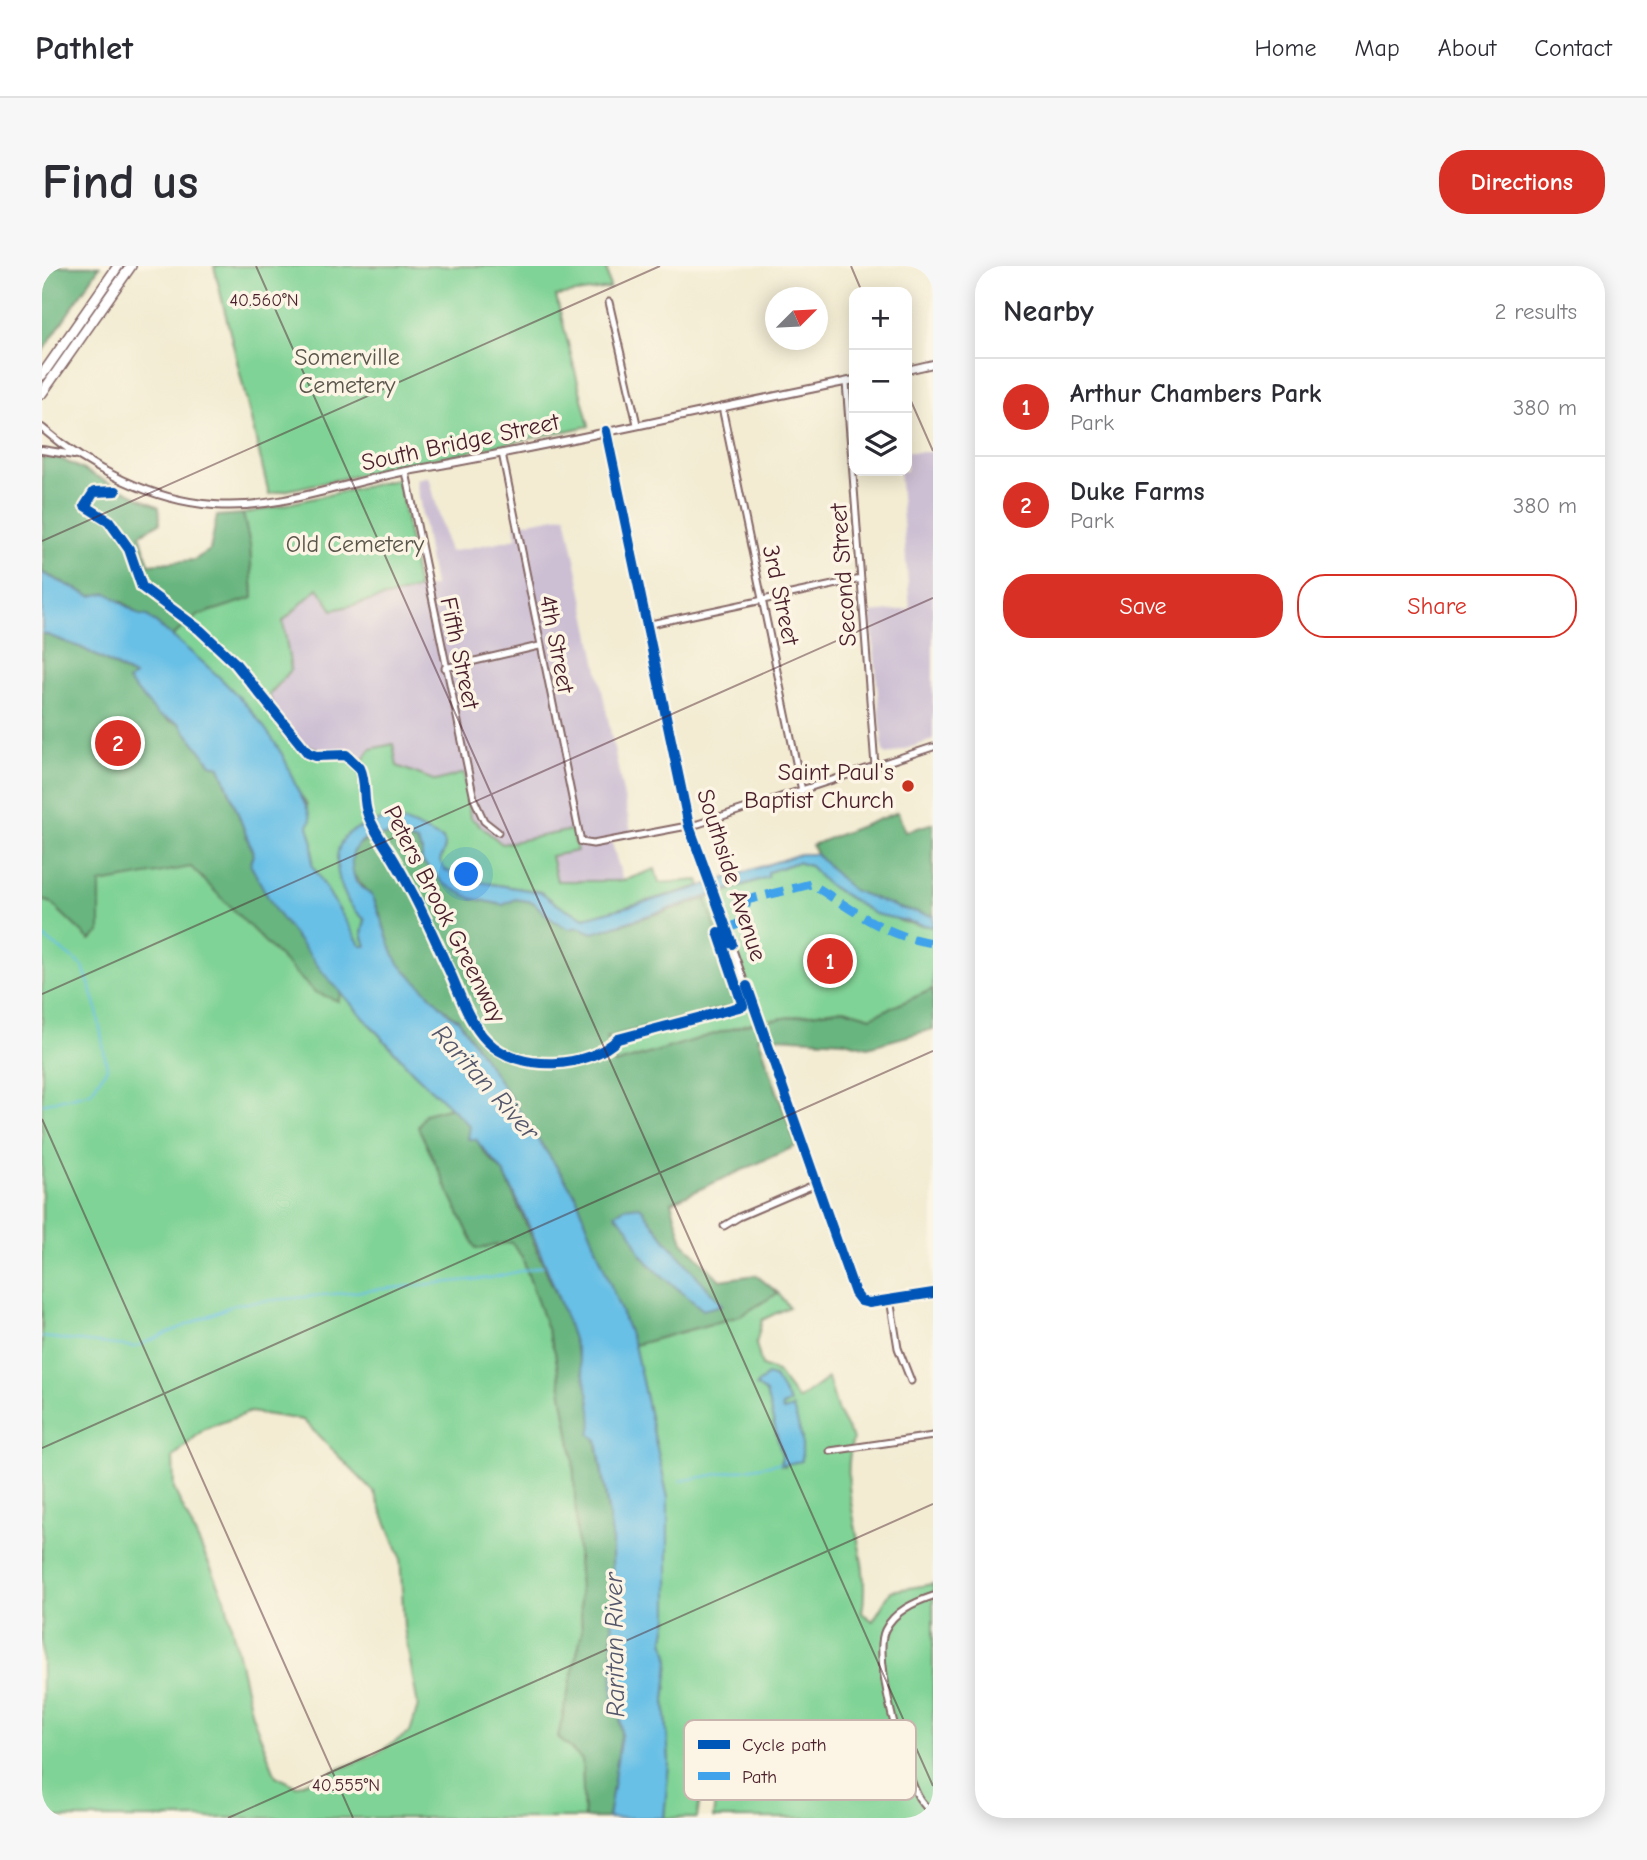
<!DOCTYPE html>
<meta charset="utf-8">
<style>
:root{--surface:#fff;--page:#f7f7f7;--text:#2b2b33;--muted:#7c7c81;--line:#e1e1e2;--accent:#d93025}
body{margin:0;font-family:"Comic Neue",sans-serif;background:var(--page);color:var(--text)}
.controls{position:absolute;right:21px;top:21px;display:grid;overflow:hidden;border-radius:14px;box-shadow:0 4px 18px #0003}
.controls button{width:63px;height:63px;display:grid;place-items:center;padding:0;border:0;border-bottom:2px solid var(--line);background:var(--surface);color:var(--text);font:35px sans-serif}
.compass{position:absolute;left:723px;top:21px;width:63px;height:63px;border-radius:50%;background:var(--surface);box-shadow:0 4px 18px #0003;rotate:66deg}
.you{position:absolute;left:425px;top:609px;width:24px;height:24px;margin:-18px;border:5px solid #fff;border-radius:50%;background:#1a73e8;box-shadow:0 0 0 10px #1a73e833}
.badge{display:grid;place-items:center;width:46px;height:46px;border-radius:50%;background:var(--accent);color:#fff;font-size:23px;font-weight:700}
.pin{position:absolute;translate:-50% -50%;border:4px solid #fff;box-shadow:0 2px 7px #0006}
.list{margin:0;padding:0;list-style:none}
h2{display:flex;justify-content:space-between;align-items:center;height:91px;margin:0;padding:0 28px;font-size:30px}
h2 small{font-size:23px;font-weight:400;color:var(--muted)}
.list li{display:grid;grid-template-columns:46px 1fr auto;gap:21px;align-items:center;box-sizing:border-box;height:98px;padding:0 28px;border-top:2px solid var(--line)}
.list b{display:block;font-size:26px;white-space:nowrap}
.list p{margin:0;font-size:23px;white-space:nowrap;color:var(--muted)}
.list em{font-size:23px;font-style:normal;color:var(--muted)}
.actions{display:flex;gap:14px;padding:21px 28px}
.actions a{flex:1;padding:16px 0;border:2px solid var(--accent);border-radius:28px;text-align:center;font-size:24px;color:var(--accent)}
.actions .main{background:var(--accent);color:#fff}
.icon{flex:none;width:38px;height:38px;fill:none;stroke:currentColor;stroke-width:2;stroke-linecap:round;stroke-linejoin:round}
.map{position:relative;flex:none;width:891px;height:1552px;overflow:hidden;border-radius:28px}
header{display:flex;align-items:center;gap:42px;box-sizing:border-box;height:98px;padding:0 35px;background:var(--surface);border-bottom:2px solid var(--line)}
header strong{font-size:33px}
nav{display:flex;gap:38px;margin-inline-start:auto;font-size:24px}
.intro{display:flex;align-items:center;justify-content:space-between;box-sizing:border-box;height:168px;padding:0 42px}
h1{margin:0;font-size:49px}
.button{padding:18px 32px;border-radius:28px;background:var(--accent);color:#fff;font-size:24px;font-weight:700}
main{display:flex;gap:42px;padding:0 42px}
aside{flex:1;background:var(--surface);border-radius:28px;box-shadow:0 4px 18px #0003}
.map>svg:first-child{display:block}
</style>
<header>
<strong>Pathlet</strong>
<nav><a>Home</a><a>Map</a><a>About</a><a>Contact</a></nav>
</header>
<div class="intro"><h1>Find us</h1><a class="button">Directions</a></div>
<main>
<div class="map">
<svg width="891" height="1552" viewBox="0 0 891 1552">
<rect width="100%" height="100%" fill="#fcf5e5"/>
<filter id="ink" filterUnits="userSpaceOnUse"><feTurbulence type="fractalNoise" baseFrequency=".0143" numOctaves="2"/><feDisplacementMap in="SourceGraphic" scale="14" xChannelSelector="R" yChannelSelector="G"/><feConvolveMatrix kernelMatrix="1 2 1 2 8 2 1 2 1" color-interpolation-filters="sRGB"/></filter>
<filter id="wash" filterUnits="userSpaceOnUse"><feTurbulence type="fractalNoise" baseFrequency=".00686" numOctaves="4" result="noise"/><feDisplacementMap in="SourceGraphic" scale="28" xChannelSelector="R" yChannelSelector="G"/><feGaussianBlur stdDeviation="1.57" result="paint"/><feColorMatrix in="noise" values="0 0 0 0 0 0 0 0 0 0 0 0 0 0 0 0 0 1.4 0 .05"/><feComposite in="paint" operator="in"/></filter>
<g filter="url(#wash)">
<rect width="100%" height="100%" fill="#f3ecd3"/>
<path fill="#ccbed3" d="M865,186H891V474L845,489L841,486L829,347L868,343L857,205H865Z
M387,211L407,286L475,272L472,259L524,249L590,570L569,574L581,615H515L509,589L460,578L428,552L394,515L355,500L350,478L318,498L241,471L227,429L249,404L241,355L276,321L291,344L392,320L374,213Z"/>
<path fill="#80d396" stroke="#657960" stroke-width="2" fill-rule="evenodd" d="M172,0H564L568,22L514,30L547,160L227,228Z
M357,213L376,323L291,344L276,322L241,355L249,404L227,429L241,471L318,498L329,483L351,478L355,500L394,515L422,507L428,551L460,578L530,564L535,585L509,590L515,615H581L613,603L617,617L657,614L659,620L543,652L516,639L499,626L424,614L403,604L397,595L403,581L401,573C375,564 352,546 326,561L306,636L323,654L320,668L324,681L318,680L270,599L271,577L265,560V538L255,524L241,490L193,427L130,370L157,349L211,331L208,279L201,248Z
M0,367L296,735L299,727L371,806L410,841L383,848L480,991L513,1086L531,1191L540,1366L516,1471L540,1493L542,1552H0V634L8,636L48,674L58,666V618ZM208,1146L261,1154L332,1226L358,1289L362,1362L376,1440L368,1466L332,1489L254,1520L234,1510L210,1449L183,1332L132,1223L131,1191L162,1163Z
M755,596L768,600L774,606L860,656L891,661V723L829,751L802,743L709,757L573,798L565,771L698,738L664,633L725,611L726,606Z
M736,1027L747,1041L720,1054L714,1078L720,1100L735,1106L756,1134L786,1112L796,1146L811,1173C794,1232 831,1288 820,1347L831,1355L849,1325L891,1318V1552H671L673,1534L658,1533L655,1552H622L627,1497L623,1434L627,1395L622,1373L626,1351V1232L592,1079L698,1050ZM714,1119L747,1137L740,1140L743,1201L724,1126Z"/>
<path fill="#68b57f" stroke="#596a55" stroke-width="2" d="M0,0H58L0,86Z
M0,192H17L117,241L118,257L98,268L107,298L152,294L168,284L175,250L201,248L208,279L211,332L157,349L130,370L105,350L98,349L79,335L49,330L1,307Z
M0,367L40,382L93,411L86,415L127,455L137,457L169,498L178,501L233,644L299,727L296,735L272,726L149,601L58,617V666L48,674L8,636L0,634Z
M856,546L863,566L891,557V650L857,642L810,624L774,588L770,579Z
M342,568L375,576L386,599L429,632L461,639L474,633L491,636L509,653L527,663L536,661L551,667L664,633L699,738L565,771L573,798L709,757L802,743L829,751L891,723V763L826,781L802,775L716,770L754,880L629,936L641,976L678,1014L714,1009L736,1027L698,1050L592,1079L534,930L416,753L410,750C390,732 361,711 350,686C343,669 341,651 332,634C322,615 298,611 314,579Z
M410,841L428,860L441,885L462,907L524,1051L546,1122L570,1270L571,1435L578,1442L579,1470L566,1552H542L540,1494L516,1471L540,1366L531,1191L513,1086L480,991L469,976L434,983L376,861L383,848Z"/>
<path fill="#68c0e6" stroke="#597088" stroke-width="2" d="M0,307L49,330L65,327L98,349L105,350C155,390 209,433 241,490C246,499 249,510 254,520C259,533 266,540 269,554L266,560L271,577L270,599L319,680H324L320,668L323,654C317,648 308,641 305,633C291,605 287,566 325,560C330,559 335,554 340,554C360,550 383,566 401,573L403,581L398,595L403,604L424,614L499,626L516,639L543,652L648,624L758,588H774L810,624L857,642L891,650V661L833,648L785,618L768,600L755,596L726,606V611L551,667L536,661L527,663L509,653L491,636L474,633L461,639L429,632L402,618L380,595V585L375,576C340,563 296,567 314,616L331,631L351,687L358,699L409,750L416,753L534,930L592,1079L626,1232V1351L622,1373L627,1395L623,1434L627,1497L622,1552H566L579,1469L578,1442L571,1435L570,1270L555,1174L548,1168C561,1126 487,955 464,911C457,897 442,887 434,873H426L428,860L371,806L283,709L233,644L208,598L212,589L178,501L169,498L137,457L116,449L86,415L92,410L40,382L0,367Z
M598,940L623,973L680,1039L661,1044L611,1002L598,987L588,964L573,948L582,942Z
M725,1109L732,1111L748,1137L740,1140L741,1145L751,1142L760,1172V1195L739,1199L740,1189L724,1127L714,1120Z"/>
<g fill="none" stroke-linecap="round" stroke-linejoin="round">
<path stroke="#68c0e6" stroke-width="2" d="M0,670L41,700L54,739L65,802L49,826L0,838
M0,1071L93,1081L194,1038L448,1012L501,1000
M638,1215L738,1197"/>
</g>
</g>
<g filter="url(#ink)">
<g fill="none" stroke-linecap="round" stroke-linejoin="round">
<g stroke="#856766" stroke-width="9">
<path id="minor" d="M567,36L595,158
M804,116L833,500
M680,141L760,525
M564,165L647,560L813,1027L819,1035L827,1037L891,1027
M460,187L539,576L551,578L656,558L891,481
M364,206L432,533L442,555L456,566
M604,359L819,313
M403,402L497,380
M682,960L697,951L774,918
M848,1033L856,1082L869,1115
M788,1185L891,1170
M891,1330C873,1336 852,1345 843,1364C830,1390 862,1505 877,1532C881,1538 887,1544 891,1549"/>
</g>
<g stroke="#856766" stroke-width="10">
<path id="tertiary" d="M865,104L891,98
M0,162C46,202 111,235 172,239C237,244 301,217 365,205C515,179 663,144 812,114
M0,184L32,189"/>
</g>
<g stroke="#856766" stroke-width="12">
<path id="trunk" d="M0,109L76,0
M0,127L89,0"/>
</g>
<use href="#minor" stroke="#fff" stroke-width="5"/>
<use href="#tertiary" stroke="#fff" stroke-width="6"/>
<use href="#trunk" stroke="#fff" stroke-width="9"/>
<path stroke="#40a2eb" stroke-width="9" stroke-dasharray="18 9" stroke-linecap="butt" d="M690,661L701,655L705,634L769,618C811,643 841,670 891,677"/>
<g stroke="#fcf5e5" stroke-width="15">
<path id="cycleway" d="M564,165L647,560L690,678
M74,225L52,226L43,240L67,255L87,283L100,321L158,364L193,397L266,487L274,490L304,489L318,502C325,517 320,534 326,549C333,568 346,582 355,599C374,631 390,666 405,700C417,724 425,755 445,775C476,807 546,803 576,773L701,740L676,666
M705,720L813,1027L819,1035L827,1037L891,1027"/>
</g>
<use href="#cycleway" stroke="#0057b8" stroke-width="10"/>
</g>
</g>
<path fill="none" stroke="#4a1f2b" stroke-width="2" stroke-opacity="0.45" d="M214,0L891,1520M809,0L820,26M865,126L891,185M0,275L618,0M0,728L891,332M0,853L311,1552M0,1182L891,785M186,1552L891,1238"/>
<circle fill="#c8321e" stroke="#fcf5e5" stroke-width="2.5" cx="866" cy="520" r="7"/>
<g text-anchor="middle" stroke-width="7" stroke-linejoin="round" paint-order="stroke">
<g font-size="24" fill="#5a554b" stroke="#fcf5e5">
<text x="305" y="99">Somerville<tspan x="305" dy="28">Cemetery</tspan></text>
<text x="313" y="286">Old Cemetery</text>
</g>
<g font-size="24" fill="#4a1f2b" stroke="#fcf5e5">
<text transform="translate(418 176) rotate(-12)" y="8">South Bridge Street</text>
<text transform="translate(801 309) rotate(-94)" y="8">Second Street</text>
<text transform="translate(739 329) rotate(78)" y="8">3rd Street</text>
<text transform="translate(515 378) rotate(79)" y="8">4th Street</text>
<text transform="translate(418 387) rotate(78)" y="8">Fifth Street</text>
<text transform="translate(690 609) rotate(72)" y="8">Southside Avenue</text>
<text transform="translate(403 648) rotate(63)" y="8">Peters Brook Greenway</text>
</g>
<g font-size="24" fill="#4a1f2b" stroke="#fcf5e5" text-anchor="end">
<text x="852" y="514">Saint Paul's<tspan x="852" dy="28">Baptist Church</tspan></text>
</g>
<g font-size="26" font-style="italic" fill="#54576c" stroke="#fcf5e5">
<text transform="translate(444 816) rotate(48)" y="9">Raritan River</text>
<text transform="translate(572 1379) rotate(-91)" y="9">Raritan River</text>
</g>
</g>
<rect x="642" y="1454" width="232" height="80" rx="10" fill="#fcf5e5" stroke="#c7b5ad" stroke-width="2"/>
<rect x="656" y="1474" width="32" height="9" fill="#0057b8"/>
<rect x="656" y="1506" width="32" height="8" fill="#40a2eb"/>
<g font-size="19" fill="#4a1f2b">
<text x="700" y="1485">Cycle path</text>
<text x="700" y="1517">Path</text>
</g>
<g font-size="18" text-anchor="middle" fill="#4a1f2b" stroke="#fcf5e5" stroke-width="7" stroke-linejoin="round" paint-order="stroke">
<text x="222" y="40">40.560°N</text>
<text x="304" y="1525">40.555°N</text>
</g>
</svg>
<div class="controls">
<button>+</button>
<button>−</button>
<button><svg class="icon" aria-label="layers" viewBox="0 0 24 24"><path d="M12 4l9 5-9 5-9-5zM3 14l9 5 9-5"/></svg></button>
</div>
<svg class="compass" viewBox="-18 -18 36 36"><path d="M0-13l5 13h-10z" fill="#e53935"/><path d="M0 13l5-13h-10z" fill="#7c7c81"/></svg>
<div class="you"></div>
<div class="pin badge" style="left:788px;top:695px">1</div>
<div class="pin badge" style="left:76px;top:477px">2</div>
</div>
<aside>
<h2>Nearby<small>2 results</small></h2>
<ul class="list">
<li><span class="badge">1</span><div><b>Arthur Chambers Park</b><p>Park</p></div><em>380 m</em></li>
<li><span class="badge">2</span><div><b>Duke Farms</b><p>Park</p></div><em>380 m</em></li>
</ul>
<div class="actions"><a class="main">Save</a><a>Share</a></div>
</aside>
</main>
